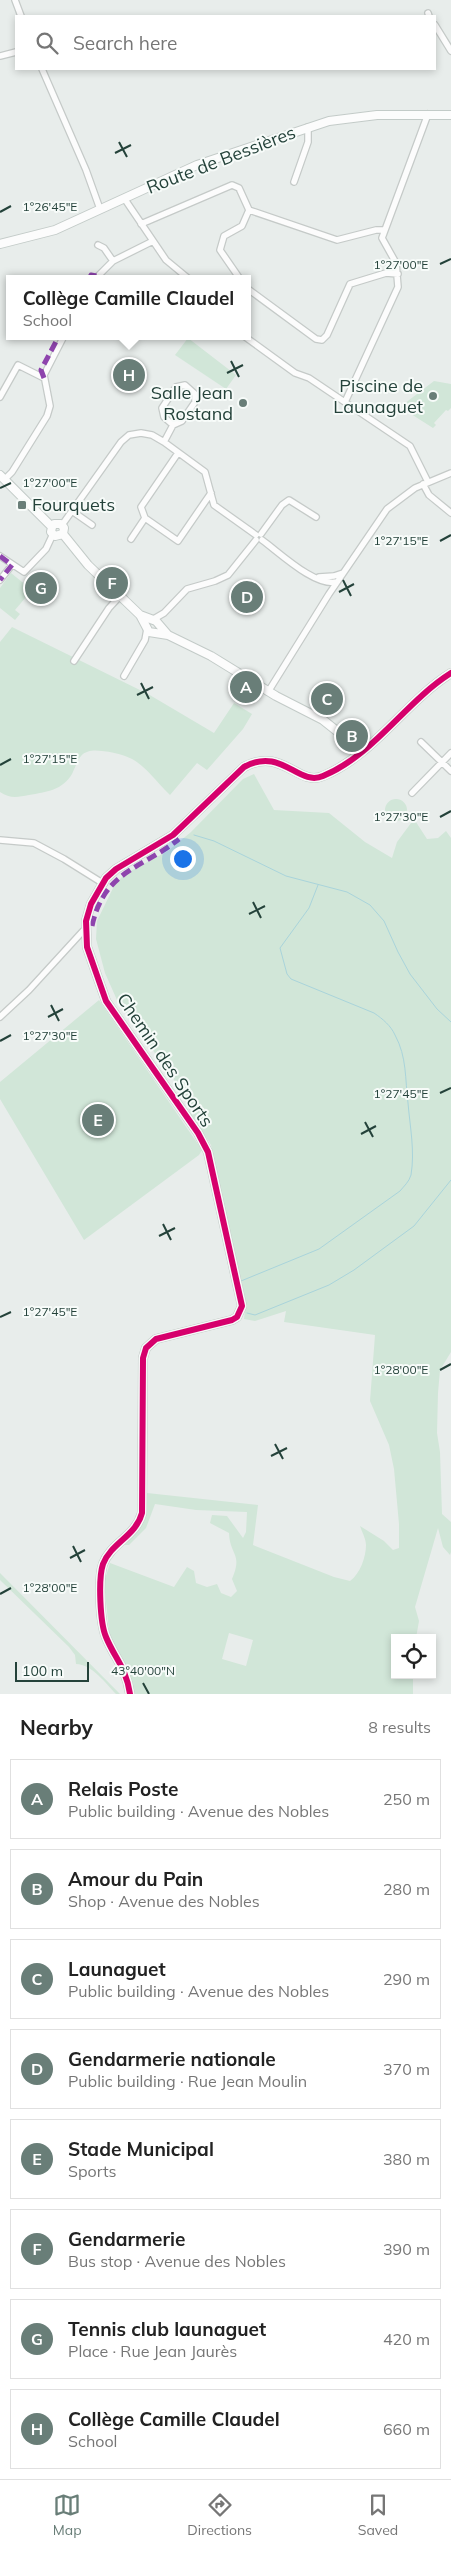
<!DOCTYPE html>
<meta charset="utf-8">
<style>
:root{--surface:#fff;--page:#f6f6f6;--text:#222;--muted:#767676;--line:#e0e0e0;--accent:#697e78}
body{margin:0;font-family:Mulish,sans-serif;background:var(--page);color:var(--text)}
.controls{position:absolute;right:15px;bottom:15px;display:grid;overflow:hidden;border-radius:0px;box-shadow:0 2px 8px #0003}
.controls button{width:45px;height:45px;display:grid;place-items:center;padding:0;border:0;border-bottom:1px solid var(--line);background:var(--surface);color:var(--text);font:25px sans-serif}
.scale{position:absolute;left:15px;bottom:12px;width:74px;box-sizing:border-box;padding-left:5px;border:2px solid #24423a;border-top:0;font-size:14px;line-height:18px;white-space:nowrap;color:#24423a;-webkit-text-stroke:4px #f7fbf9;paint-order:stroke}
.you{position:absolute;left:182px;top:858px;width:18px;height:18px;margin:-12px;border:4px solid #fff;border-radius:50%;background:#1a73e8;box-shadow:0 0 0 8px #1a73e833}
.badge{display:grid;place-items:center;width:32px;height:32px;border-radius:50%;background:var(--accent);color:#fff;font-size:16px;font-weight:700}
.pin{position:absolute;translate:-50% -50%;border:2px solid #fff;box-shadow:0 1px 5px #0006}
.popup{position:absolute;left:6px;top:275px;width:245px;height:65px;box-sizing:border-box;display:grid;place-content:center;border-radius:0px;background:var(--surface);filter:drop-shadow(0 1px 4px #0005);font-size:16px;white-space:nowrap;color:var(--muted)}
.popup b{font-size:19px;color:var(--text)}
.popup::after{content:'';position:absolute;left:50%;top:100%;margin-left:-10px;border:10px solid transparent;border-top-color:var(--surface)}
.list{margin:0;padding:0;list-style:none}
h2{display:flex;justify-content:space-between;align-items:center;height:65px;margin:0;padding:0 20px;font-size:21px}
h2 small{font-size:16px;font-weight:400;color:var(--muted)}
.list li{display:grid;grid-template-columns:32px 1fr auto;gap:15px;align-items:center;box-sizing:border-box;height:80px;margin:0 10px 10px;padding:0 10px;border:1px solid var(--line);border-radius:0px}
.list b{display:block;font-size:19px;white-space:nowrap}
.list p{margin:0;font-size:16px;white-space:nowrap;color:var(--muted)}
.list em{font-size:16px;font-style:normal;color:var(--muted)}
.icon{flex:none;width:28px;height:28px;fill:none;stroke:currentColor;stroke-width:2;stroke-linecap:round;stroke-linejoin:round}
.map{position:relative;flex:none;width:451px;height:1694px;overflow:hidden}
.search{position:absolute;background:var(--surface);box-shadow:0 2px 8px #0003;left:15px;right:15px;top:15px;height:55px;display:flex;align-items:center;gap:12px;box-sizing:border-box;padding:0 18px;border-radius:0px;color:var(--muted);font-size:19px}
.sheet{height:785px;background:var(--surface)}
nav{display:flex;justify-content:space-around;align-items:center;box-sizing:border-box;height:70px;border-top:1px solid var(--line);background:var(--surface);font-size:14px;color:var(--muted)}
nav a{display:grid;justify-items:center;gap:2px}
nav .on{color:var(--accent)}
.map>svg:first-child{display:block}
</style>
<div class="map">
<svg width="451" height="1694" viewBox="0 0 451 1694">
<rect width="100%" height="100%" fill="#e8edeb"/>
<path fill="#d1e6d8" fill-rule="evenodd" d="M188,338L236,375L226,389L175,355Z
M434,381L451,384V408L448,411L446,410L434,423L436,425L433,428L400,407Z
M11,573L32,590L15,610L20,614L15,620L0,608V588Z
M12,627L148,694L214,733L234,703L252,714L243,729L207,770L197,763L170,795C144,769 140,755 102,751C95,750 86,750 81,756C77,761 75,768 72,774C63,790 46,792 29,795C18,797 10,799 0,792V642Z
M254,774L274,810L329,813L365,842L392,858L397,842L414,819L427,839L438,838L446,831L451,838V1352L440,1370L438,1393L437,1433L440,1452L442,1514L451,1522V1552L450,1555L443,1547L438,1528L415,1607L419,1621L416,1638H395V1675H413V1694H133L130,1674L111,1641L109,1631L104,1582L110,1563L174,1587L187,1567L194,1571L196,1583L207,1587L217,1584L221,1593L231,1597L237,1591L232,1579C243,1553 230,1556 229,1533L210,1523L212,1515L227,1516L243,1538L246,1532L247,1512L196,1510L155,1504L146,1528L129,1545H124C141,1529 145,1515 147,1493L258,1505L253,1545L334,1577L350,1581C360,1574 366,1557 366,1545C366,1539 362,1532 360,1526L384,1541L393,1550L399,1548V1524L394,1469L389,1445L370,1401L375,1335L284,1322L286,1311L255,1321L244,1319L246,1302L211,1145L190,1113L182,1091L117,1000L105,973L96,939L97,921L115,884L125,874L168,851L191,832L243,779ZM229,1633L253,1640L246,1666L222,1659Z
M385 810a11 11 0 1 1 22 0a11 11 0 1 1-22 0Z
M99,1000L202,1150L199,1155L84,1240L0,1099V1082Z
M0,1573L120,1694H116C106,1684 92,1664 76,1664L75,1655L69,1647L0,1580Z"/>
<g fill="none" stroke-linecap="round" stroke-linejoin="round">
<path stroke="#a9d4db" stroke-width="1" d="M194,835L214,841L286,876L347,892L370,905L384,921L398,952L410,974L437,1009L451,1022
M241,1281L319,1249L400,1191C404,1186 409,1182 411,1175C415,1151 410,1127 408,1103C405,1079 407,1057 395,1035C391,1026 383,1019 374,1013L291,979L287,974L280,948L309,908L318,885
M247,1313L255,1315L329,1285L354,1270L414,1226L451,1180"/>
<g stroke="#c5cac8" stroke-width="8">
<path id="street" d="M15,0L21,16
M428,13L429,16
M435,25L451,51
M0,56L16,52
M42,69L86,170L100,209
M294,182L308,142V127
M124,198L166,260L189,279
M141,224L232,185L239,188L249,210L337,240L376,230H384
M98,245L104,248L113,261
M95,279L113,261L153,241
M240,279L220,250L224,236L242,226L249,210
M248,289L316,339L322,340L327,335L350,284L386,273L398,274
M244,336L295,373L309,378L410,446L428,482
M0,397L18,365L44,378
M345,402L398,287L396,263L382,238L428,114
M164,442L173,425L182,421L195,402V394L185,385L176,387L162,408L164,417L173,425
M178,453L141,507L145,518L178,541L211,493
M4,480L12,472L47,416L50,406L44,375L64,336
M423,484L429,495L451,513
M72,511L92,525
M62,525L121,442L129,435L141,433L152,435L164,442L205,472L214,505L256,535
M261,534L282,505L289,500L316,517
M131,539L145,518
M262,540C280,553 315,587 337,582
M0,556L24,572L46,549L53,534
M319,577L334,576L343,573
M0,580L12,565
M152,620L164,613L187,589L215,581L228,575L256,540
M74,661L109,608L120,596
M124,676L145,640L147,629
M268,692L329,594L387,509L415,488L451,473
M421,742L451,771
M412,793L451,753
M0,840L34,843L64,859L104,884
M0,1017L29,990L83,931"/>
</g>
<g stroke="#c3cbc8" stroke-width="10">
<path id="secondary" d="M0,244L55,230L197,165L329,121L377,115H451
M0,475L52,527
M52,527L54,524H61L64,528L63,534
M52,527L51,532L55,536L63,534
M63,534L88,565L140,615L149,632L168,635L211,656L276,696L323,720L362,751
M140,615L156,621L168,635
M130,1694C126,1667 115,1659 106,1637C100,1623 98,1579 103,1564C111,1543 136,1536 142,1513L143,1358L146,1348L156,1339L232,1320L237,1317L242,1306L208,1152L198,1133L106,1001L87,947L86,921L91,904L106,878L116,869L173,835L244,767C282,746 298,787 323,776C374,755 405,702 451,673"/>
</g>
<use href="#street" stroke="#fcfcfc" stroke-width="5.5"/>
<use href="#secondary" stroke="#fcfcfc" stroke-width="8"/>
<path stroke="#8e44ad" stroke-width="5" stroke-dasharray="10 5" stroke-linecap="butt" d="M89,279L91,275L97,276
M44,378L41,370L59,336
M0,556L12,565L0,580
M92,926C104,870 142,869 179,839"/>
<g stroke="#f7fbf9" stroke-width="9">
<path id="cycleway" d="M130,1694C126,1667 115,1659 106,1637C100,1623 98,1579 103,1564C111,1543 136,1536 142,1513L143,1358L146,1348L156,1339L232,1320L237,1317L242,1306L208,1152L198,1133L106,1001L87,947L86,921L91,904L106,878L116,869L173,835L244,767C282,746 298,787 323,776C374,755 405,702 451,673"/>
</g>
<use href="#cycleway" stroke="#d6006c" stroke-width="6"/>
</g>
<path fill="none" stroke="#24423a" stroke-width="2" d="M119,142L127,157M115,153L131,145M0,212L11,206M440,264L451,259M231,361L239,377M227,373L243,365M0,488L11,483M440,541L451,535M343,580L351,596M339,592L354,584M141,683L149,699M137,695L153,687M0,765L11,759M440,817L451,811M253,902L261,918M249,914L265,906M51,1005L59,1021M48,1017L63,1009M0,1041L11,1035M440,1093L451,1088M365,1122L373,1137M361,1134L376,1126M163,1224L171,1240M159,1236L175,1228M0,1317L11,1312M440,1370L451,1364M275,1444L283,1459M271,1456L287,1448M73,1546L81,1562M70,1558L85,1550M0,1594L11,1588M143,1683L149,1694"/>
<g fill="#697e78" stroke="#f7fbf9" stroke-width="2">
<circle cx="433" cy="396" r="5"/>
<circle cx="243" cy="403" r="5"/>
<rect x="17" y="500" width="10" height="10" rx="2.5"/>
</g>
<g text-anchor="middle" stroke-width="4" stroke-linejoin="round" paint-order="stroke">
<g font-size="18" fill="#24423a" stroke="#f7fbf9">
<text transform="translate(221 160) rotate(-21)" y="6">Route de Bessières</text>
<text transform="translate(165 1060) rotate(56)" y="6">Chemin des Sports</text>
</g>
<g font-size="18" fill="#24423a" stroke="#f7fbf9" text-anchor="end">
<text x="423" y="392">Piscine de<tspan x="423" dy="21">Launaguet</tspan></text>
<text x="233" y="399">Salle Jean<tspan x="233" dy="21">Rostand</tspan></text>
<text x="32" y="511" text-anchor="start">Fourquets</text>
</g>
</g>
<g font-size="12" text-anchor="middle" fill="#24423a" stroke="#f7fbf9" stroke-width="4" stroke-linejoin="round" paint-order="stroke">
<text x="50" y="211">1°26'45"E</text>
<text x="401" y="269">1°27'00"E</text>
<text x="50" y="487">1°27'00"E</text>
<text x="401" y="545">1°27'15"E</text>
<text x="50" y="763">1°27'15"E</text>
<text x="401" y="821">1°27'30"E</text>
<text x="50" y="1040">1°27'30"E</text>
<text x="401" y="1098">1°27'45"E</text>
<text x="50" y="1316">1°27'45"E</text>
<text x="401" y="1374">1°28'00"E</text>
<text x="50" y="1592">1°28'00"E</text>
<text x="143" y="1675">43°40'00"N</text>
</g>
</svg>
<div class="controls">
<button><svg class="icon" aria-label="locate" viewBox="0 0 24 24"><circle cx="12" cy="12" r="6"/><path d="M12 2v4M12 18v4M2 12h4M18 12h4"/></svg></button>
</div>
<div class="scale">100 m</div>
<div class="you"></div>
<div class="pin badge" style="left:246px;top:687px">A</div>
<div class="pin badge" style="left:352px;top:736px">B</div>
<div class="pin badge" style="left:327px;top:699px">C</div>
<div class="pin badge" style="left:247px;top:597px">D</div>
<div class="pin badge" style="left:98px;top:1120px">E</div>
<div class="pin badge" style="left:112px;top:583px">F</div>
<div class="pin badge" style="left:41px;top:588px">G</div>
<div class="pin badge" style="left:129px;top:375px">H</div>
<div class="popup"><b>Collège Camille Claudel</b>School</div>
<div class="search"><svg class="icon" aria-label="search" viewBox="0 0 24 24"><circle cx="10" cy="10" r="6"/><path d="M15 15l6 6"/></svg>Search here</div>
</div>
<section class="sheet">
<h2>Nearby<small>8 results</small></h2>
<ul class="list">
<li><span class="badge">A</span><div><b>Relais Poste</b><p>Public building · Avenue des Nobles</p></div><em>250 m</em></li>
<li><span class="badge">B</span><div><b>Amour du Pain</b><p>Shop · Avenue des Nobles</p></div><em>280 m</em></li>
<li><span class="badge">C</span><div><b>Launaguet</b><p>Public building · Avenue des Nobles</p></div><em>290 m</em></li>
<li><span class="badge">D</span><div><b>Gendarmerie nationale</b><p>Public building · Rue Jean Moulin</p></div><em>370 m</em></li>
<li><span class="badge">E</span><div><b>Stade Municipal</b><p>Sports</p></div><em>380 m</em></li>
<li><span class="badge">F</span><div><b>Gendarmerie</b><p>Bus stop · Avenue des Nobles</p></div><em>390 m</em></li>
<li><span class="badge">G</span><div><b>Tennis club launaguet</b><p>Place · Rue Jean Jaurès</p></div><em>420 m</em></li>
<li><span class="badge">H</span><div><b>Collège Camille Claudel</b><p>School</p></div><em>660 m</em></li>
</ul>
</section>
<nav>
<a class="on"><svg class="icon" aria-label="map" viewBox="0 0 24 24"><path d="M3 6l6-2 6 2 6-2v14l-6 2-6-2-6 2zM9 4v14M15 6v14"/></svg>Map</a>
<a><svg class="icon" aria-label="directions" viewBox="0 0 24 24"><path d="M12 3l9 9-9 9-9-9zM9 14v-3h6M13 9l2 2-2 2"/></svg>Directions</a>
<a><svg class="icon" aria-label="saved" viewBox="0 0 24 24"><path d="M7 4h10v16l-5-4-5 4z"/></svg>Saved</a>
</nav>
